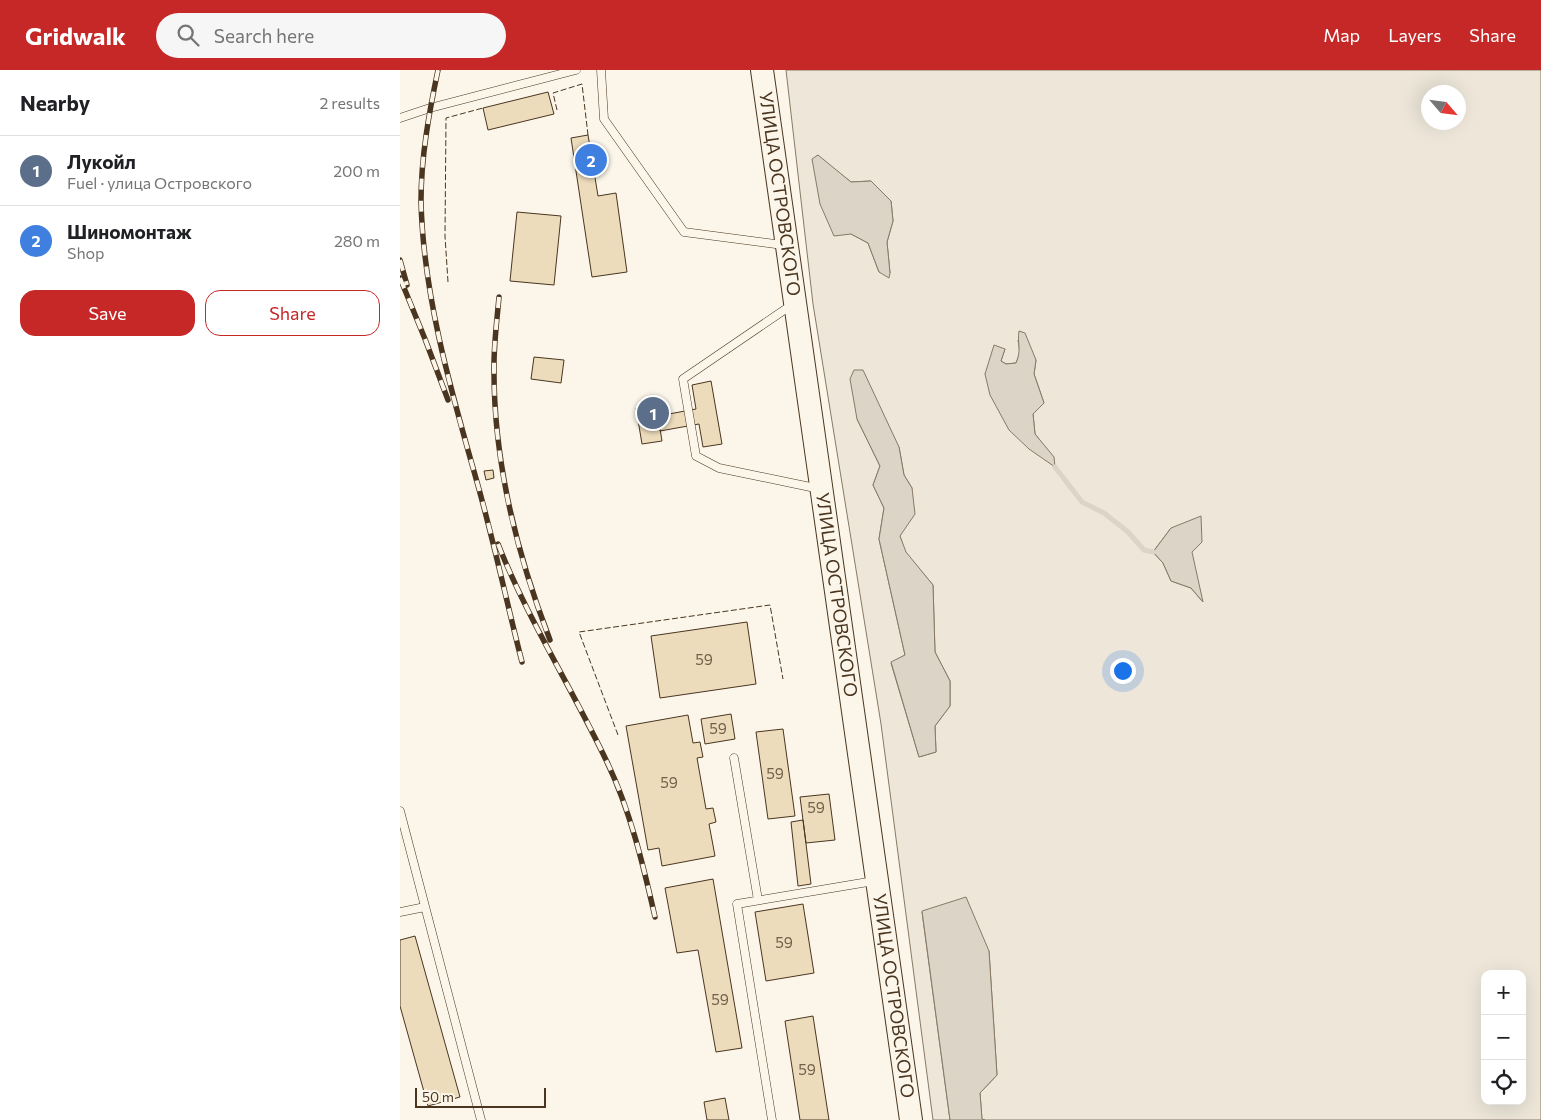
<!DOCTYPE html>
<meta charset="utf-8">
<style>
:root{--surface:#fff;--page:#f6f6f6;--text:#202124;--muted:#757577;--line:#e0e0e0;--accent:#c62828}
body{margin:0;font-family:Commissioner,sans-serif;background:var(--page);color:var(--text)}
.controls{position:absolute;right:15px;bottom:15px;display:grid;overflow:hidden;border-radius:10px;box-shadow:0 5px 20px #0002}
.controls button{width:45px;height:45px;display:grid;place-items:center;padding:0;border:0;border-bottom:1px solid var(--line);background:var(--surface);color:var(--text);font:25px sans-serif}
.compass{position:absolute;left:1021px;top:15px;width:45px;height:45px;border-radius:50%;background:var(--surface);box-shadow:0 5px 20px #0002;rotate:118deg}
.scale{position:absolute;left:15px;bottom:12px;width:131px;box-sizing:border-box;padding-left:5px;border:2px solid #4a3520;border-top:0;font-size:14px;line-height:18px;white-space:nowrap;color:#4a3520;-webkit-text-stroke:4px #fbf6e9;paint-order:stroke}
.you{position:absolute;left:722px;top:600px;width:18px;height:18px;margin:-12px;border:4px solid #fff;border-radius:50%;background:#1a73e8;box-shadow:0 0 0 8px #1a73e833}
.badge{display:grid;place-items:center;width:32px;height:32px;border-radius:50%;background:var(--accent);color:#fff;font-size:16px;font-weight:700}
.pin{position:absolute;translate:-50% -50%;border:2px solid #fff;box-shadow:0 1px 5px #0006}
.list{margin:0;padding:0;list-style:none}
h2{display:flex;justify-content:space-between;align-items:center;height:65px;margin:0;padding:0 20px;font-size:21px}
h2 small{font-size:16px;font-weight:400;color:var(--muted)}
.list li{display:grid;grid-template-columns:32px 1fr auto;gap:15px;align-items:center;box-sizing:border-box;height:70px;padding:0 20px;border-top:1px solid var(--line)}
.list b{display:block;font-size:19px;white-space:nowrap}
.list p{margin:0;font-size:16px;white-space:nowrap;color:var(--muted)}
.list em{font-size:16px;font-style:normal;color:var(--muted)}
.actions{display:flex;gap:10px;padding:15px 20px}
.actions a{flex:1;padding:11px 0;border:1px solid var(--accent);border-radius:15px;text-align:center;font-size:18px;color:var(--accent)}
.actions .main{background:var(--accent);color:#fff}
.icon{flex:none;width:28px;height:28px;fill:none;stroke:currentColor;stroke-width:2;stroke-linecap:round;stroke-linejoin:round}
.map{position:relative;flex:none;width:1141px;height:1050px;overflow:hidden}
header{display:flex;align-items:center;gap:30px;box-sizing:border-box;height:70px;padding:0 25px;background:var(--accent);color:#fff}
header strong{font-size:24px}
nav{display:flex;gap:28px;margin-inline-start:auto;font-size:18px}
.search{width:350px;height:45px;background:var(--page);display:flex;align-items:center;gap:12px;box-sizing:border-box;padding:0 18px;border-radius:28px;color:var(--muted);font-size:19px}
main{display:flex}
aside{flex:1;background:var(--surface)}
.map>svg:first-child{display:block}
</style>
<header>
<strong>Gridwalk</strong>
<div class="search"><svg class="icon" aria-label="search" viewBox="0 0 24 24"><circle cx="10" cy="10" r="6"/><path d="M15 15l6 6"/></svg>Search here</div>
<nav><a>Map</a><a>Layers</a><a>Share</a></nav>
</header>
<main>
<aside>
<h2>Nearby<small>2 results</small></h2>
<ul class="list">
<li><span class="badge" style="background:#5c6f8a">1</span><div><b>Лукойл</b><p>Fuel · улица Островского</p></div><em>200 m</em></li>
<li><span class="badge" style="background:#3f7fe0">2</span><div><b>Шиномонтаж</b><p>Shop</p></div><em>280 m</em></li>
</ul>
<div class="actions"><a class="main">Save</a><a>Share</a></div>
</aside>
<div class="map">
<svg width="1141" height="1050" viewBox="0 0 1141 1050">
<rect width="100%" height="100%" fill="#fbf6e9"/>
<path fill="#ede6d9" stroke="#887966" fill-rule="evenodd" d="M386,0H1141V1050H582L580,1023L597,1005L589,881L522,842L550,1050H533L481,654L413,234ZM1028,22H1058V52H1028ZM417,85L451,112L471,111L491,131L493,151L487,172L490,203L479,202L468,173L451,164ZM618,270L636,290L634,304L644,333L633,344L635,364L653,387L585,304L605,279L601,291L606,294L616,293L620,283ZM457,349L499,377L504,405L512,418L500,466L505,482L533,515L535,582L550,611V636L535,656L536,682L519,687L491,593L505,585L479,469L484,438L473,415L480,396ZM771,458L802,531L791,518L771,511L763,493L753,482ZM1085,904H1122V1031H1085Z"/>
<path fill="#dcd4c6" stroke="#887966" d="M418,85L451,112L471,111L491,131L493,151L487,172L490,203L489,208L479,202L468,173L451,164L434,166L420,134L412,89Z
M619,261L625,263L636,290L634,304L644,333L633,344L635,364L654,387L655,397L629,379L609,360L590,325L585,304L594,275L605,279L601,291L606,294L616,293C622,279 617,275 619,261Z
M454,300H463L499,377L504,405L512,418L515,444L500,466L506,482L533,515L535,582L550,611V636L535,656L536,682L519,687L491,592L505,585L479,469L484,438L473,415L480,396L457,349L450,309Z
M801,446L802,472L792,482L803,532L791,518L771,511L763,493L753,482L771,458Z
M566,827L589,881L597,1005L580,1023L582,1049L585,1050H550L522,841Z"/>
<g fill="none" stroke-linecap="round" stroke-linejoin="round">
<path stroke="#dcd4c6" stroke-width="5" d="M655,397L682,432L704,443L728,462L744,480L753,482"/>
</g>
<path fill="#ecdcbc" stroke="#4a3520" d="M148,22L154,44L88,60L83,38Z
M188,65L198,126L216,123L227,202L192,207L171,68Z
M117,142L161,146L154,215L110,211Z
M134,287L164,290L161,313L131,309Z
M311,311L322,374L303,377L299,354L260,361L258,346L296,339L292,315Z
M256,335L262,371L242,374L236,338Z
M93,400L94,408L86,410L84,401Z
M347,552L356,614L260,628L251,566Z
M331,644L335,669L305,674L301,649Z
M288,645L293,673L300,672L303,687L297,688L306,739L313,738L316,752L309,754L315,786L262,796L259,778L248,780L226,656Z
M383,659L395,746L368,749L356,662Z
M429,724L435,770L406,773L400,727Z
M403,750L411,814L398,816L391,752Z
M313,809L342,978L316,982L298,880L277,883L265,818Z
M403,834L414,903L366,911L355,842Z
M15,866L60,1027L28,1036L0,936V870Z
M413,946L429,1050H400L385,951Z
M325,1028L329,1050H307L304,1032Z"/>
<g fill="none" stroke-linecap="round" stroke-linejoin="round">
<g stroke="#4a3520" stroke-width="9">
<path id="service" d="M201,0L204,49L284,162L383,175
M0,48L30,38L176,0
M393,234L283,309L296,386L319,398L420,419
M334,688L358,830
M0,741L81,1050
M0,842L25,837
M372,1050L337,834L474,811"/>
</g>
<g stroke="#4a3520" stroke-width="24">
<g id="secondary">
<path id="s1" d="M362,0L511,1050"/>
</g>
</g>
<use href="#service" stroke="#fbf6e9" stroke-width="8"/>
<use href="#secondary" stroke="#fbf6e9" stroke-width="22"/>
<g stroke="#4a3520" stroke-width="5.5">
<path id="rail" d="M38,0C29,43 21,87 21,131C23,223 50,317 75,405C93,467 106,530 122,592
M0,190L7,215
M0,208L25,269L48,330
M99,227C97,250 94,272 94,295C93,390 116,482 150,570
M98,474C128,550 172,618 207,692C230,740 243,794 255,847"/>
</g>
<use href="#rail" stroke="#fbf6e9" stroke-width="4" stroke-dasharray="11" stroke-linecap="butt"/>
<path stroke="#4a3520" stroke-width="1" stroke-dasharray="6 2.5" stroke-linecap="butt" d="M157,40L153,23L182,14L188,65
M48,212L45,166L46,48L83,38
M218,665L179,562L370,535L383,609"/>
</g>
<g text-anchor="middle" stroke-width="4" stroke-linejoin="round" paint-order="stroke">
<g font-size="15" fill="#725f47">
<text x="304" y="595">59</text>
<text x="318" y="664">59</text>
<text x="375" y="709">59</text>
<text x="269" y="718">59</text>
<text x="416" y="743">59</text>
<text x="384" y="878">59</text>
<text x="320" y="935">59</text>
<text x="407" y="1005">59</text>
</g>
<g font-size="18" fill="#4a3520" stroke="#fbf6e9">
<text dy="6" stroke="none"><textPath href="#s1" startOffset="125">УЛИЦА ОСТРОВСКОГО</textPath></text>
<text dy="6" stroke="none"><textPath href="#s1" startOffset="530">УЛИЦА ОСТРОВСКОГО</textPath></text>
<text dy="6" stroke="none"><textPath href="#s1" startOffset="935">УЛИЦА ОСТРОВСКОГО</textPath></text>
</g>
</g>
</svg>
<div class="controls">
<button>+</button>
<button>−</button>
<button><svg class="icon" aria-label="locate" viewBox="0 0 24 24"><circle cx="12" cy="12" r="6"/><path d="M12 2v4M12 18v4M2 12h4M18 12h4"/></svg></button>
</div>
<svg class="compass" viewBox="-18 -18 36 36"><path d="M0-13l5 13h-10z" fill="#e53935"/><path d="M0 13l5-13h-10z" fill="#757577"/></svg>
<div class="scale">50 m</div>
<div class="you"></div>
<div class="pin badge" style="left:253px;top:343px;background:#5c6f8a">1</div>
<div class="pin badge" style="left:191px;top:90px;background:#3f7fe0">2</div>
</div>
</main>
